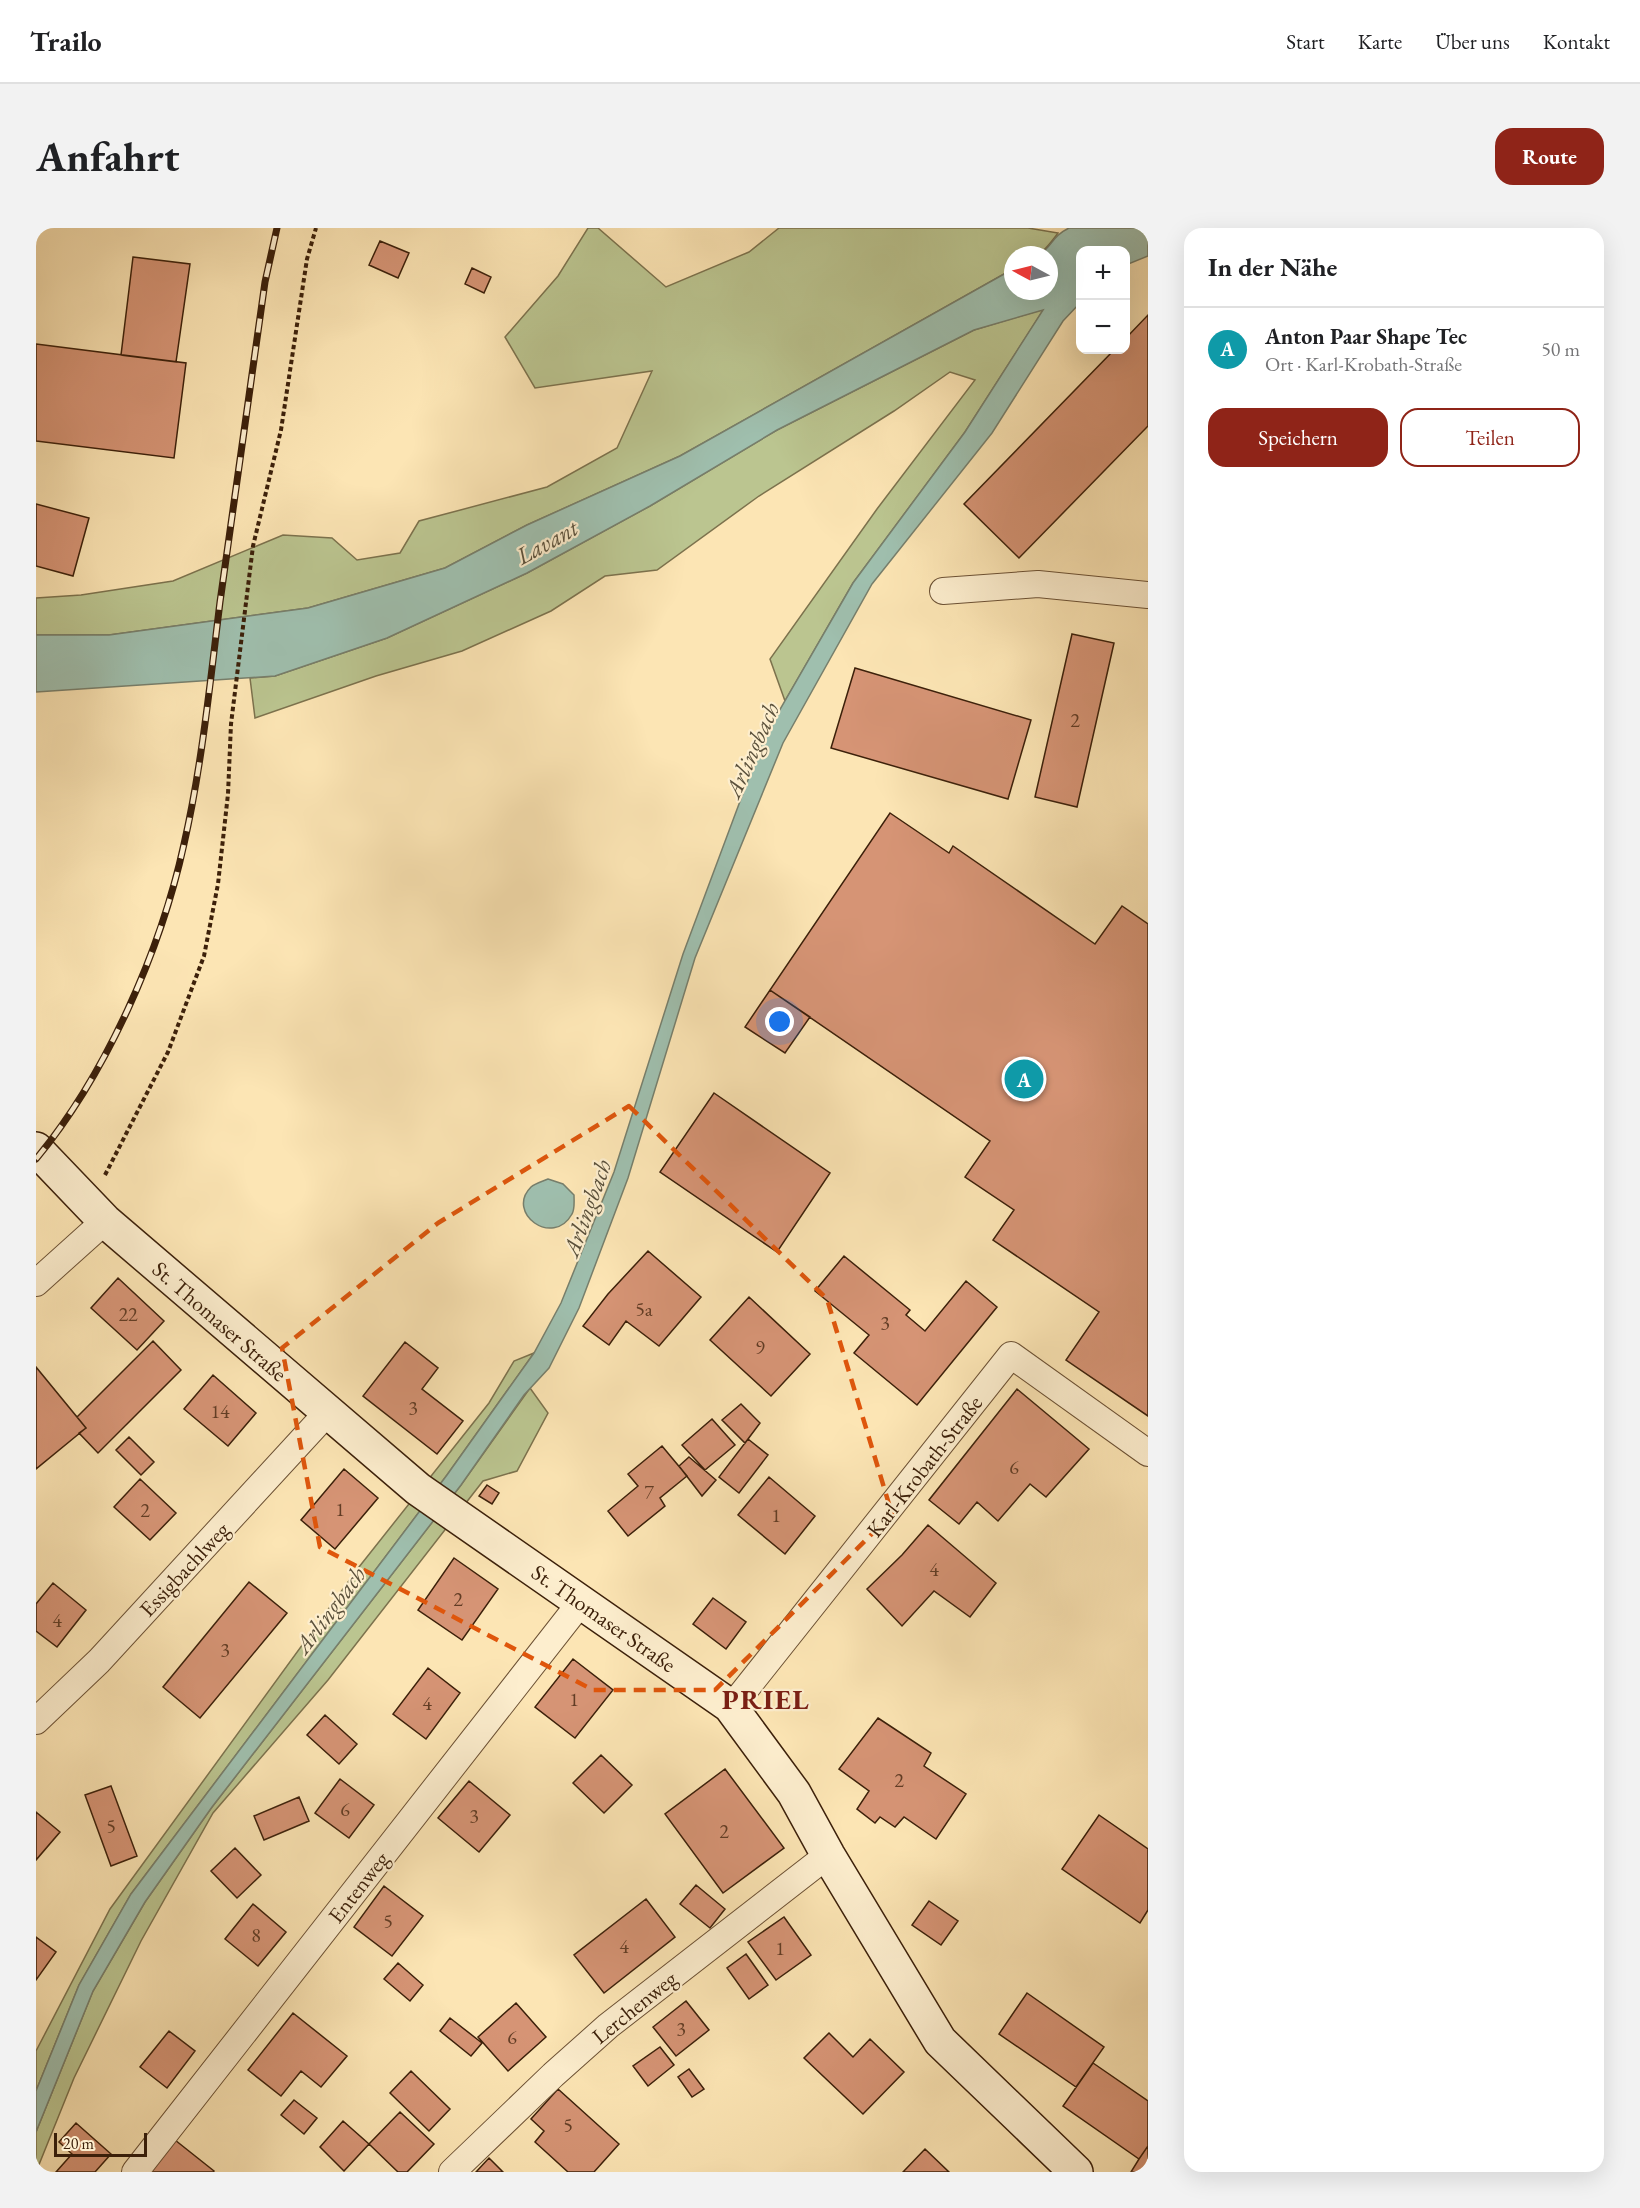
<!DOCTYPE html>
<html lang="de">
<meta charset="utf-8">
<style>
:root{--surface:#fff;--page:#f2f2f2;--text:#202124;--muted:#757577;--line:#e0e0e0;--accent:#8f2418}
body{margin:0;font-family:"EB Garamond",serif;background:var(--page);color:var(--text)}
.controls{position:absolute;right:18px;top:18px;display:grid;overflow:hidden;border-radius:12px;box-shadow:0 6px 24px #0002}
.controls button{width:54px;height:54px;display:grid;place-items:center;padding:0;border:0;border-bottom:2px solid var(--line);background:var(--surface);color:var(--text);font:30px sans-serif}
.compass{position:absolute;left:968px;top:18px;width:54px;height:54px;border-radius:50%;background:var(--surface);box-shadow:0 6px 24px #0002;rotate:277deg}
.scale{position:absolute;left:18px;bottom:15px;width:93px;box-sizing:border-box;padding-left:6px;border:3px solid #3c200a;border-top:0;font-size:16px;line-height:21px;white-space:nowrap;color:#3c200a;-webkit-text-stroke:4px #fdeece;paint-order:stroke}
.you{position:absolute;left:744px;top:794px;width:21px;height:21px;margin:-15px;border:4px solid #fff;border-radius:50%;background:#1a73e8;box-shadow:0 0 0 9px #1a73e833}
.badge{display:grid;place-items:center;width:39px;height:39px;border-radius:50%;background:var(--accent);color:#fff;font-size:20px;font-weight:700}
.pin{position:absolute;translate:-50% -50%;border:3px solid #fff;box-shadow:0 2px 6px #0006}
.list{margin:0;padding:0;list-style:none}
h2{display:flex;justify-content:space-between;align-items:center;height:78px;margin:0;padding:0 24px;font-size:26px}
h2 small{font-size:20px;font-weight:400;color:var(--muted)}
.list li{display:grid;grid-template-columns:39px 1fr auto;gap:18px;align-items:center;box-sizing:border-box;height:84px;padding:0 24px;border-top:2px solid var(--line)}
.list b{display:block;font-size:22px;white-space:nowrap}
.list p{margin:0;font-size:20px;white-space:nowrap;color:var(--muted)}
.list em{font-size:20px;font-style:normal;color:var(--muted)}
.actions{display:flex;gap:12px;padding:18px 24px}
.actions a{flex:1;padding:14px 0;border:2px solid var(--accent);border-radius:18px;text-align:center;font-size:21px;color:var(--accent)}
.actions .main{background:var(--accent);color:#fff}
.map{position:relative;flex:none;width:1112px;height:1944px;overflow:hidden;border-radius:18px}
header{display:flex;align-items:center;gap:36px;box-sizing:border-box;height:84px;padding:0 30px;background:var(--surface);border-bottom:2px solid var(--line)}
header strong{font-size:28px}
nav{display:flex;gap:33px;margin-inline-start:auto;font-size:21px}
.intro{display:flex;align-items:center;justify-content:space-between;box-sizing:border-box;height:144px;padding:0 36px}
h1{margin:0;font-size:42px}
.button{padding:15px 27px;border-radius:18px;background:var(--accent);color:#fff;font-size:21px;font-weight:700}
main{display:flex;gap:36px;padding:0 36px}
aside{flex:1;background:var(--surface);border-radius:18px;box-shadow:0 6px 24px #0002}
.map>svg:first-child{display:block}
</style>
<header>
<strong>Trailo</strong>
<nav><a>Start</a><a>Karte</a><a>Über uns</a><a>Kontakt</a></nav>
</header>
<div class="intro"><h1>Anfahrt</h1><a class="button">Route</a></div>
<main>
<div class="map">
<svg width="1112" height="1944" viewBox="0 0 1112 1944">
<rect width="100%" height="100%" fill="#fce5b4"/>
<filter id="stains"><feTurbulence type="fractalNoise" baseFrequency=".00333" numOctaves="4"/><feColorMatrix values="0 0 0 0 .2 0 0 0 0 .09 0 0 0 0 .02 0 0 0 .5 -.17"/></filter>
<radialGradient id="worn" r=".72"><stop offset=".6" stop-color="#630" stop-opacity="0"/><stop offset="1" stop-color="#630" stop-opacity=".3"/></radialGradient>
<path fill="#bbc590" stroke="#7c724d" stroke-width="1.5" d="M552,0H562L630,59L713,24L743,0H992L1022,5C1004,29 1006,27 977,27V41L644,228L491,297L409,340L272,380L73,407H0V370L45,367L137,353L247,307L296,310L321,332L364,325L383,293L511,259L581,220L616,143L499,160L469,109L522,48Z
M1008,81L929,204L817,355L749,473L734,431L841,281L939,152L914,144L858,183L723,268L621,342L569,348L515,383L426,423L340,448L219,490L214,450L239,448L351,410L491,345L614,278L741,202L938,102Z
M498,1125L411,1247L95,1666L43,1757L0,1863V1823L74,1681L323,1339L453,1175L478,1133Z
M494,1160L512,1185L481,1243L447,1253L292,1452L177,1585L105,1713L38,1850L0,1944V1904L57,1763L109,1674L176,1579L425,1257Z"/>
<path fill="#9fbfae" stroke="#777f6c" stroke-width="1.5" d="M1033,0H1112V28L1090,37V22H1044V75L1027,93L956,205L836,356L747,515L659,730L592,950L543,1080L513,1140L488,1167L425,1257L176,1579L109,1674L57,1763L0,1904V1863L43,1757L95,1666L411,1247L498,1125L525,1075L578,944L647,726L728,509L817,355L929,204L1007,82L938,102L741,202L614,278L491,345L351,410L239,448L0,464V407H73L272,380L409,340L491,297L644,228L977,41V63H1013V27H1003C1016,19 1016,8 1033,0Z
M512,951L527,956L538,967C538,973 539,981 536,986C517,1020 469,985 495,959C498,956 507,953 512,951Z"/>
<path fill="#d69475" stroke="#3c200a" stroke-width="1.5" d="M344,13L373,25L362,50L333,37Z
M97,29L154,36L140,134L85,127Z
M436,40L455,49L448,65L429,56Z
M1112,87V198L983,330L928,276L1078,122H1090V110Z
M0,116L150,135L138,230L0,213Z
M0,276L53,290L37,348L0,338Z
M1036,406L1078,415L1041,579L999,569Z
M819,440L995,492L972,571L795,520Z
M854,585L913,625L917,618L1059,716L1086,678L1112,696V1188L1030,1132L1063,1084L957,1012L978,982L929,949L954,913L734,762Z
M734,762L774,789L749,825L709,799Z
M678,865L794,945L741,1024L624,944Z
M612,1023L665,1069L623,1118L590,1093L573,1117L547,1098L572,1066Z
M808,1028L874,1082L870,1087L889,1103L930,1053L961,1079L881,1177L818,1125L833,1107L779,1063Z
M82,1050L128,1093L101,1122L55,1080Z
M713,1069L774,1126L735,1168L674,1112Z
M117,1113L145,1142L62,1225L43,1205L50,1200L41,1189Z
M369,1114L402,1140L386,1161L427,1193L401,1226L327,1168Z
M0,1139L50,1200L0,1241Z
M177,1147L220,1185L192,1218L148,1181Z
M981,1161L1053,1221L1010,1269L994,1256L962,1293L941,1274L923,1296L893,1272Z
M705,1176L724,1195L709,1215L686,1192Z
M676,1191L699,1217L669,1242L646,1217Z
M93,1209L118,1234L105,1247L80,1222Z
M712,1211L732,1227L703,1265L683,1249Z
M626,1218L651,1248L624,1270L629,1278L592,1308L572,1283L602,1258L592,1246Z
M653,1229L680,1252L666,1268L643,1238Z
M308,1241L342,1270L299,1321L265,1292Z
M733,1249L779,1288L749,1326L702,1287Z
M104,1251L140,1285L114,1312L78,1279Z
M451,1257L463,1265L456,1276L443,1268Z
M892,1297L960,1355L934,1389L898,1363L866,1398L831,1361L866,1327Z
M418,1330L462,1361L426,1412L382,1382Z
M213,1354L251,1385L164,1490L127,1459Z
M17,1355L50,1382L21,1419L0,1403V1376Z
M677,1370L710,1394L690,1421L657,1396Z
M537,1431L577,1462L539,1510L499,1479Z
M392,1440L424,1465L390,1511L357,1486Z
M289,1487L321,1516L303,1536L271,1507Z
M842,1490L895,1525L888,1538L930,1566L900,1611L868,1589L859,1599L844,1589L839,1595L821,1581L833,1563L803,1541Z
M565,1527L596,1557L568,1585L537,1555Z
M689,1541L748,1620L687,1665L629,1586Z
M304,1551L338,1577L313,1610L279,1585Z
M433,1553L474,1587L443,1624L402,1590Z
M75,1558L101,1628L75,1638L49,1567Z
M263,1569L273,1593L228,1612L218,1588Z
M0,1584L24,1604L0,1632Z
M1063,1587L1112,1621V1682L1104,1695L1026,1641Z
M199,1620L225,1647L201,1670L175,1643Z
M660,1657L689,1681L674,1700L644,1676Z
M348,1658L387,1688L356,1728L318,1699Z
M610,1671L639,1709L568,1765L538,1727Z
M893,1673L922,1693L905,1717L876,1697Z
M217,1676L250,1704L222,1738L189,1711Z
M748,1689L775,1727L740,1752L712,1714Z
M0,1709L20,1724L0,1752Z
M710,1726L732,1757L713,1771L691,1740Z
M362,1735L387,1757L374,1773L348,1751Z
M991,1765L1068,1819L1040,1859L963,1806Z
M650,1773L673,1802L640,1828L617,1799Z
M480,1775L510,1809L472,1843L442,1809Z
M257,1785L311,1828L285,1859L265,1843L245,1868L212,1842Z
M414,1790L446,1815L435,1828L404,1803Z
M133,1803L159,1823L131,1860L104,1839Z
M793,1805L817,1829L834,1811L868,1844L827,1886L768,1830Z
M624,1819L638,1837L612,1858L597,1838Z
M1057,1835L1112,1873V1918L1103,1931L1027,1878Z
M653,1841L668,1861L656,1869L642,1849Z
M375,1843L414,1881L393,1903L354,1865Z
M522,1861L583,1916L558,1944H532L499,1914L508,1903L495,1891Z
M258,1872L281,1890L268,1906L245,1887Z
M364,1884L398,1916L371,1944H362L333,1916Z
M307,1893L333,1916L308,1943L284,1919Z
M40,1895L75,1926L59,1944H20L36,1926L23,1914Z
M139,1912L178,1943L177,1944H114Z
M1112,1918V1944H1095L1103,1931Z
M889,1921L913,1944H867Z
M453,1930L467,1944H440Z"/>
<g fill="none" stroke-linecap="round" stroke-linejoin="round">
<g stroke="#6c5134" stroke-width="28">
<path id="street" d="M907,363L1002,356L1112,367
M0,1055L69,993
M694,1478L705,1467L975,1127L1112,1225
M0,1493L63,1433L291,1185
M99,1944L545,1374
M416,1944L517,1847L572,1798L792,1627"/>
</g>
<g stroke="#3c200a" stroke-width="36">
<path id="secondary" d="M0,921L69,993L382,1261L694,1478L758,1565L792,1627L904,1813L1040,1944"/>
</g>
<path stroke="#3c200a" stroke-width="4" stroke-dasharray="4.5 3" stroke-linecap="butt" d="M69,947L132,824L168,728L182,656L192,566L195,496L217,318L245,202L271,31L280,0"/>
<use href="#street" stroke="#fdeece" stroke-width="26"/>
<use href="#secondary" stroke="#fdeece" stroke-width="33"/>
<g stroke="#3c200a" stroke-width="7">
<path id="rail" d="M0,931C70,847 125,722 148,616C166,537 174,455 184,374C199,268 214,161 229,54L241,0"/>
</g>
<use href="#rail" stroke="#fdeece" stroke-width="4.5" stroke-dasharray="14" stroke-linecap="butt"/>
</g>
<path fill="none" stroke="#df560c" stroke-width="4.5" stroke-dasharray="12 8" stroke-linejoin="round" d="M593,878L791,1071L856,1286L679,1462H557L284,1319L246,1120L402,995Z"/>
<g text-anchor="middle" stroke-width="4.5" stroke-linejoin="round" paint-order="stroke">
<g font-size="20" fill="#623d25">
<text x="1039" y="499">2</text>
<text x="608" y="1088">5a</text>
<text x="92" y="1093">22</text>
<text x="849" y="1102">3</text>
<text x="724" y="1126">9</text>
<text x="377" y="1187">3</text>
<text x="184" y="1190">14</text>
<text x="978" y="1246">6</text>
<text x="613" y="1271">7</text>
<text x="304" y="1288">1</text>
<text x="109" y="1289">2</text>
<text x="740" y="1294">1</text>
<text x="898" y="1348">4</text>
<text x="422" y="1378">2</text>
<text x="21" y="1399">4</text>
<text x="189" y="1429">3</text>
<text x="538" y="1478">1</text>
<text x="391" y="1482">4</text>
<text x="863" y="1559">2</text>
<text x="309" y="1588">6</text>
<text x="438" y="1595">3</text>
<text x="75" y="1605">5</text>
<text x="688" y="1610">2</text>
<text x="352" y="1700">5</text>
<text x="220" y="1714">8</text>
<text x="588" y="1725">4</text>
<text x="744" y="1727">1</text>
<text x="645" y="1808">3</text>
<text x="476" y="1816">6</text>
<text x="532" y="1904">5</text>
</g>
<g font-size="22" fill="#3c200a" stroke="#fdeece">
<text transform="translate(184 1093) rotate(41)" y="8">St. Thomaser Straße</text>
<text transform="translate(888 1238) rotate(-52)" y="8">Karl-Krobath-Straße</text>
<text transform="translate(148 1341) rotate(-47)" y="8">Essigbachlweg</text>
<text transform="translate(568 1390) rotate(35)" y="8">St. Thomaser Straße</text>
<text transform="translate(322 1659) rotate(-52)" y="8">Entenweg</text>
<text transform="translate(598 1779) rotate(-39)" y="8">Lerchenweg</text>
</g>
<g font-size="24" font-style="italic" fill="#5a503b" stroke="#fdeece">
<text transform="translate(511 314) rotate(-29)" y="8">Lavant</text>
<text transform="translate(716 522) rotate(-66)" y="8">Arlingbach</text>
<text transform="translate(551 980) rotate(-70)" y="8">Arlingbach</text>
<text transform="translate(294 1382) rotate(-53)" y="8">Arlingbach</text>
</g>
<g font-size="28" font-weight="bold" letter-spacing="1.5" fill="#7a1f14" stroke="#fdeece">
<text x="730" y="1481">PRIEL</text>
</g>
</g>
<rect width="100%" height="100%" filter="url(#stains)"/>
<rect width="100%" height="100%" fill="url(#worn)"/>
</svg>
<div class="controls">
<button>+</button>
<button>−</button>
</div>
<svg class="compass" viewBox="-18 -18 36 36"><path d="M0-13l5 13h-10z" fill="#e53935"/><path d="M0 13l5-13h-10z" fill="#757577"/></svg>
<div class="scale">20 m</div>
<div class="you"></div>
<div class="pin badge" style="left:988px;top:851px;background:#0f9aa8">A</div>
</div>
<aside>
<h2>In der Nähe<small></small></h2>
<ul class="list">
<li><span class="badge" style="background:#0f9aa8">A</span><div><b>Anton Paar Shape Tec</b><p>Ort · Karl-Krobath-Straße</p></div><em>50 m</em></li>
</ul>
<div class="actions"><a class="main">Speichern</a><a>Teilen</a></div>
</aside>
</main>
